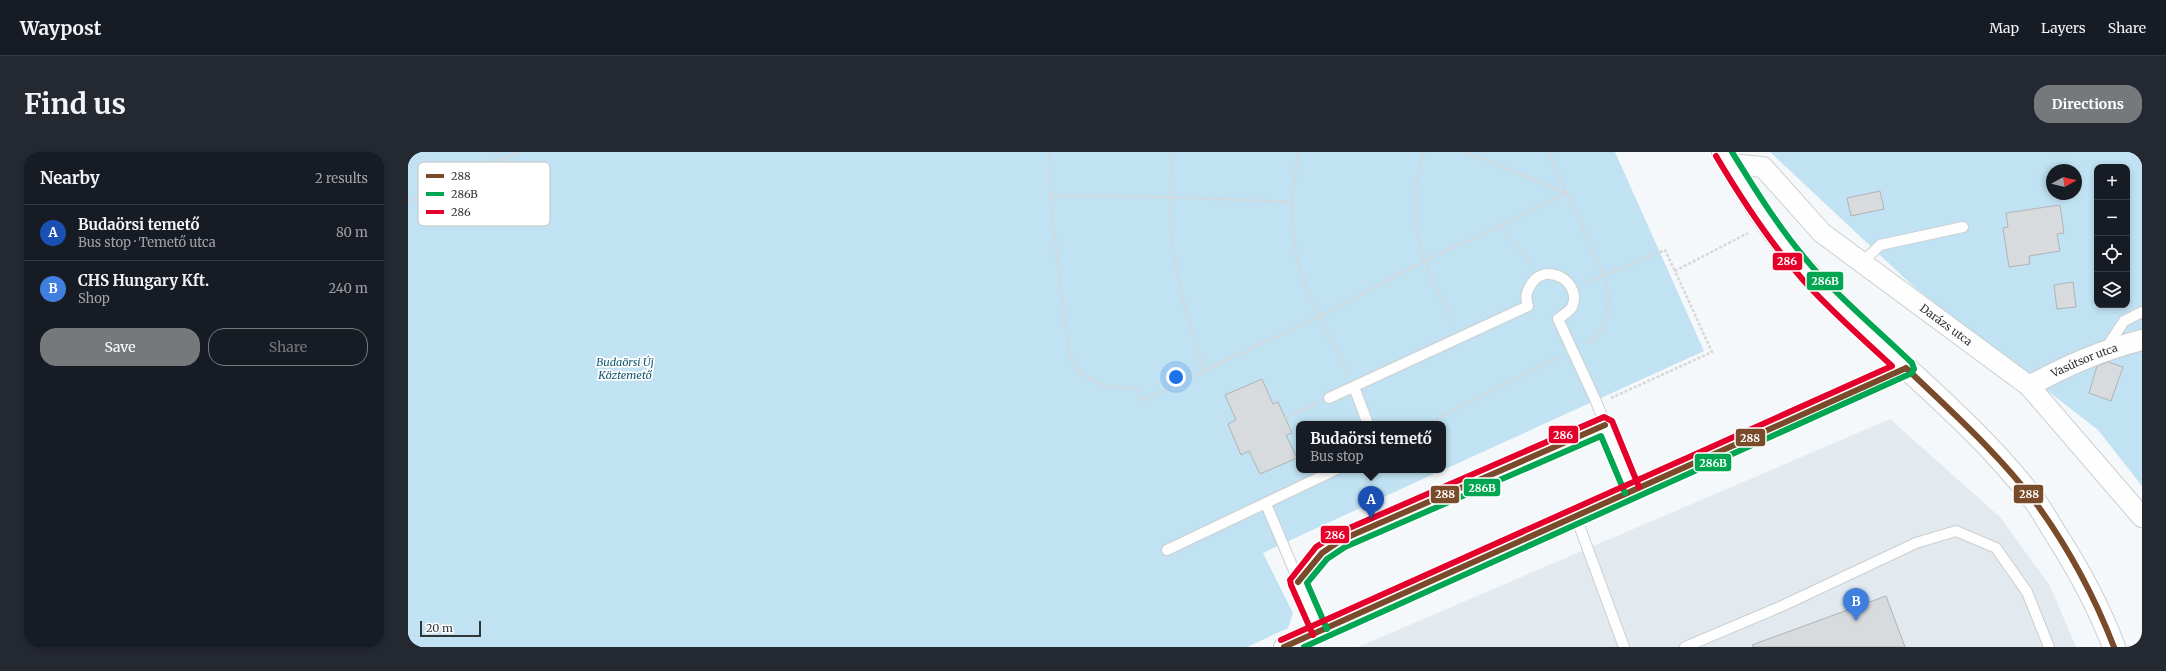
<!DOCTYPE html>
<meta charset="utf-8">
<style>
:root{--surface:#171b24;--page:#242831;--text:#f1f3f6;--muted:#9ea1a6;--line:#363941;--accent:#76797b}
body{margin:0;font-family:Merriweather,serif;background:var(--page);color:var(--text)}
.controls{position:absolute;right:12px;top:12px;display:grid;overflow:hidden;border-radius:8px;box-shadow:0 2px 6px #0003}
.controls button{width:36px;height:36px;display:grid;place-items:center;padding:0;border:0;border-bottom:1px solid var(--line);background:var(--surface);color:var(--text);font:20px sans-serif}
.compass{position:absolute;left:1638px;top:12px;width:36px;height:36px;border-radius:50%;background:var(--surface);box-shadow:0 2px 6px #0003;rotate:82deg}
.scale{position:absolute;left:12px;bottom:10px;width:61px;box-sizing:border-box;padding-left:4px;border:2px solid #323536;border-top:0;font-size:11px;line-height:14px;white-space:nowrap;color:#323536;-webkit-text-stroke:3px #fff;paint-order:stroke}
.you{position:absolute;left:768px;top:225px;width:14px;height:14px;margin:-10px;border:3px solid #fff;border-radius:50%;background:#1a73e8;box-shadow:0 0 0 6px #1a73e833}
.badge{display:grid;place-items:center;width:26px;height:26px;border-radius:50%;background:var(--accent);color:#fff;font-size:13px;font-weight:700}
.pin{position:absolute;translate:-50% -33px;filter:drop-shadow(0 1px 2px #0008)}
.pin::after{content:'';position:absolute;top:21px;width:14px;height:12px;background:inherit;clip-path:polygon(0 0,100% 0,50% 100%)}
.popup{position:absolute;left:888px;top:269px;width:150px;height:52px;box-sizing:border-box;display:grid;place-content:center;border-radius:8px;background:var(--surface);filter:drop-shadow(0 1px 3px #0005);font-size:13px;white-space:nowrap;color:var(--muted)}
.popup b{font-size:15px;color:var(--text)}
.popup::after{content:'';position:absolute;left:50%;top:100%;margin-left:-8px;border:8px solid transparent;border-top-color:var(--surface)}
.list{margin:0;padding:0;list-style:none}
h2{display:flex;justify-content:space-between;align-items:center;height:52px;margin:0;padding:0 16px;font-size:17px}
h2 small{font-size:13px;font-weight:400;color:var(--muted)}
.list li{display:grid;grid-template-columns:26px 1fr auto;gap:12px;align-items:center;box-sizing:border-box;height:56px;padding:0 16px;border-top:1px solid var(--line)}
.list b{display:block;font-size:15px;white-space:nowrap}
.list p{margin:0;font-size:13px;white-space:nowrap;color:var(--muted)}
.list em{font-size:13px;font-style:normal;color:var(--muted)}
.actions{display:flex;gap:8px;padding:12px 16px}
.actions a{flex:1;padding:9px 0;border:1px solid var(--accent);border-radius:16px;text-align:center;font-size:14px;color:var(--accent)}
.actions .main{background:var(--accent);color:#fff}
.icon{flex:none;width:22px;height:22px;fill:none;stroke:currentColor;stroke-width:2;stroke-linecap:round;stroke-linejoin:round}
.map{position:relative;flex:none;width:1734px;height:495px;overflow:hidden;border-radius:16px}
header{display:flex;align-items:center;gap:24px;box-sizing:border-box;height:56px;padding:0 20px;background:var(--surface);border-bottom:1px solid var(--line)}
header strong{font-size:19px}
nav{display:flex;gap:22px;margin-inline-start:auto;font-size:14px}
.intro{display:flex;align-items:center;justify-content:space-between;box-sizing:border-box;height:96px;padding:0 24px}
h1{margin:0;font-size:28px}
.button{padding:10px 18px;border-radius:16px;background:var(--accent);color:#fff;font-size:14px;font-weight:700}
main{display:flex;gap:24px;padding:0 24px}
aside{flex:1;background:var(--surface);border-radius:16px;box-shadow:0 2px 6px #0003}
.map>svg:first-child{display:block}
</style>
<header>
<strong>Waypost</strong>
<nav><a>Map</a><a>Layers</a><a>Share</a></nav>
</header>
<div class="intro"><h1>Find us</h1><a class="button">Directions</a></div>
<main>
<aside>
<h2>Nearby<small>2 results</small></h2>
<ul class="list">
<li><span class="badge" style="background:#1a4fb4">A</span><div><b>Budaörsi temető</b><p>Bus stop · Temető utca</p></div><em>80 m</em></li>
<li><span class="badge" style="background:#3f7fe0">B</span><div><b>CHS Hungary Kft.</b><p>Shop</p></div><em>240 m</em></li>
</ul>
<div class="actions"><a class="main">Save</a><a>Share</a></div>
</aside>
<div class="map">
<svg width="1734" height="495" viewBox="0 0 1734 495">
<rect width="100%" height="100%" fill="#f5f8fa"/>
<path fill="#e2eaf0" d="M1482,267L1593,366L1642,434L1668,495H950Z"/>
<path fill="#c0e2f2" fill-rule="evenodd" d="M0,0H1207L1296,199L1035,318V272H891V318H1034L855,401L885,461L880,476L839,495H0Z
M1362,0H1734V334L1690,278L1505,134ZM1689,15H1719V153H1689ZM1644,18H1668V42H1644Z"/>
<path fill="#d8dbdd" stroke="#b0b3b4" d="M1472,39L1476,57L1443,64L1439,46Z
M1652,53L1656,81L1649,82L1652,99L1621,104L1622,112L1601,115L1595,76L1600,75L1598,61Z
M1665,130L1668,155L1649,157L1646,133Z
M1700,210L1715,215L1703,249L1681,241L1689,214Z
M854,227L865,252L870,250L884,281L878,283L889,306L852,322L841,299L833,303L820,272L828,268L817,243Z
M1478,444L1497,495H1345L1344,493Z"/>
<g fill="none" stroke-linecap="round" stroke-linejoin="round">
<g stroke="#cbcecf" stroke-width="12">
<path id="service" d="M1454,111L1472,93L1555,75
M1697,198L1716,169L1734,160
M946,235L960,272
M921,246L1120,154C1117,144 1118,140 1124,131C1139,109 1175,131 1164,155C1162,159 1154,164 1150,167L1187,247L1224,338
M858,352L912,480
M1168,365L1216,495
M759,398L927,318
M890,430L914,401L933,388L1197,273
M1277,495L1374,454L1508,391L1548,379L1588,396L1619,440L1641,495"/>
</g>
<g stroke="#cbcecf" stroke-width="22">
<g id="minor">
<path id="s1" d="M1322,12L1355,15L1414,81L1621,234L1734,365"/>
<path id="s2" d="M1621,234C1660,213 1692,199 1734,188"/>
<path d="M876,495L1498,216"/>
</g>
</g>
<g stroke="#cbcecf" stroke-width="24">
<path id="tertiary" d="M1315,0C1337,38 1361,78 1391,111C1465,194 1559,260 1627,349C1635,360 1642,373 1649,384C1672,420 1691,455 1706,495"/>
</g>
<path stroke="#d6d7d8" stroke-width="2.5" stroke-dasharray="3 2" stroke-linecap="butt" d="M642,0V44L660,198L671,221L697,234L728,237L734,249L913,163L1017,109L1159,41
M766,0C753,75 773,149 797,220
M891,0C884,37 881,73 890,110C899,146 924,188 940,222
M1015,0C1006,36 1004,74 1017,110C1024,131 1036,151 1046,171
M1057,0L1159,41
M1140,0L1196,123L1201,148L1198,167L1191,182L1179,191
M86,11L89,0
M642,44L761,45L884,50
M0,50L111,0
M1092,73L1123,112
M1178,131L1257,98L1267,119
M1203,246L1304,200L1267,119L1340,81
M877,266L908,252
M1019,272L1151,205"/>
<use href="#service" stroke="#fefefe" stroke-width="10"/>
<use href="#minor" stroke="#fefefe" stroke-width="20"/>
<use href="#tertiary" stroke="#fefefe" stroke-width="22"/>
<g stroke="#fff" stroke-width="9">
<path id="bus-1" d="M1498,216C1544,260 1592,303 1630,354C1661,397 1687,446 1706,495
M890,430L914,401L933,388L1197,273
M876,495L1498,216"/>
</g>
<g stroke="#fff" stroke-width="9">
<path id="bus-2" d="M919,477L899,431L919,407L937,395L1193,284L1217,341
M896,495L1504,221L1506,217L1504,211C1472,180 1437,151 1407,118C1375,82 1349,41 1324,0"/>
</g>
<g stroke="#fff" stroke-width="9">
<path id="bus-3" d="M905,483L883,433L882,428L908,395L930,381L1196,265L1204,269L1231,335
M873,488L1484,214C1454,186 1423,159 1396,129C1362,91 1334,48 1308,4"/>
</g>
<use href="#bus-1" stroke="#7a4b2a" stroke-width="6"/>
<use href="#bus-2" stroke="#00a651" stroke-width="6"/>
<use href="#bus-3" stroke="#e4002b" stroke-width="6"/>
</g>
<g text-anchor="middle" stroke-width="3.5" stroke-linejoin="round" paint-order="stroke">
<g font-size="11" fill="#323536" stroke="#fff">
<text dy="4" stroke="none"><textPath href="#s1" startOffset="276">Darázs utca</textPath></text>
<text dy="4" stroke="none"><textPath href="#s2" startOffset="61">Vasútsor utca</textPath></text>
</g>
<g font-size="11" font-style="italic" fill="#0f566f" stroke="#fff">
<text x="217" y="214">Budaörsi Új<tspan x="217" dy="13">Köztemető</tspan></text>
</g>
</g>
<rect x="10" y="10" width="132" height="64" rx="6" fill="#fff" stroke="#c2c2c3" stroke-width="1"/>
<rect x="18" y="22" width="18" height="4" fill="#7a4b2a"/>
<rect x="18" y="40" width="18" height="4" fill="#00a651"/>
<rect x="18" y="58" width="18" height="4" fill="#e4002b"/>
<g font-size="11" fill="#323536">
<text x="43" y="28">288</text>
<text x="43" y="46">286B</text>
<text x="43" y="64">286</text>
</g>
<g stroke="#fff" stroke-width="1.5">
<rect x="1364" y="100" width="31" height="19" rx="4" fill="#e4002b"/>
<rect x="1398" y="119" width="38" height="20" rx="4" fill="#00a651"/>
<rect x="1140" y="273" width="31" height="19" rx="4" fill="#e4002b"/>
<rect x="1327" y="276" width="31" height="19" rx="4" fill="#7a4b2a"/>
<rect x="1286" y="301" width="38" height="19" rx="4" fill="#00a651"/>
<rect x="1055" y="326" width="38" height="19" rx="4" fill="#00a651"/>
<rect x="1605" y="332" width="31" height="20" rx="4" fill="#7a4b2a"/>
<rect x="1022" y="333" width="30" height="19" rx="4" fill="#7a4b2a"/>
<rect x="912" y="373" width="30" height="19" rx="4" fill="#e4002b"/>
</g>
<g font-size="11" text-anchor="middle" font-weight="bold" fill="#fff">
<text x="1379" y="113">286</text>
<text x="1417" y="133">286B</text>
<text x="1155" y="287">286</text>
<text x="1342" y="290">288</text>
<text x="1305" y="315">286B</text>
<text x="1074" y="340">286B</text>
<text x="1621" y="346">288</text>
<text x="1037" y="346">288</text>
<text x="927" y="387">286</text>
</g>
</svg>
<div class="controls">
<button>+</button>
<button>−</button>
<button><svg class="icon" aria-label="locate" viewBox="0 0 24 24"><circle cx="12" cy="12" r="6"/><path d="M12 2v4M12 18v4M2 12h4M18 12h4"/></svg></button>
<button><svg class="icon" aria-label="layers" viewBox="0 0 24 24"><path d="M12 4l9 5-9 5-9-5zM3 14l9 5 9-5"/></svg></button>
</div>
<svg class="compass" viewBox="-18 -18 36 36"><path d="M0-13l5 13h-10z" fill="#e53935"/><path d="M0 13l5-13h-10z" fill="#9ea1a6"/></svg>
<div class="scale">20 m</div>
<div class="you"></div>
<div class="pin badge" style="left:963px;top:367px;background:#1a4fb4">A</div>
<div class="popup"><b>Budaörsi temető</b>Bus stop</div>
<div class="pin badge" style="left:1448px;top:469px;background:#3f7fe0">B</div>
</div>
</main>
